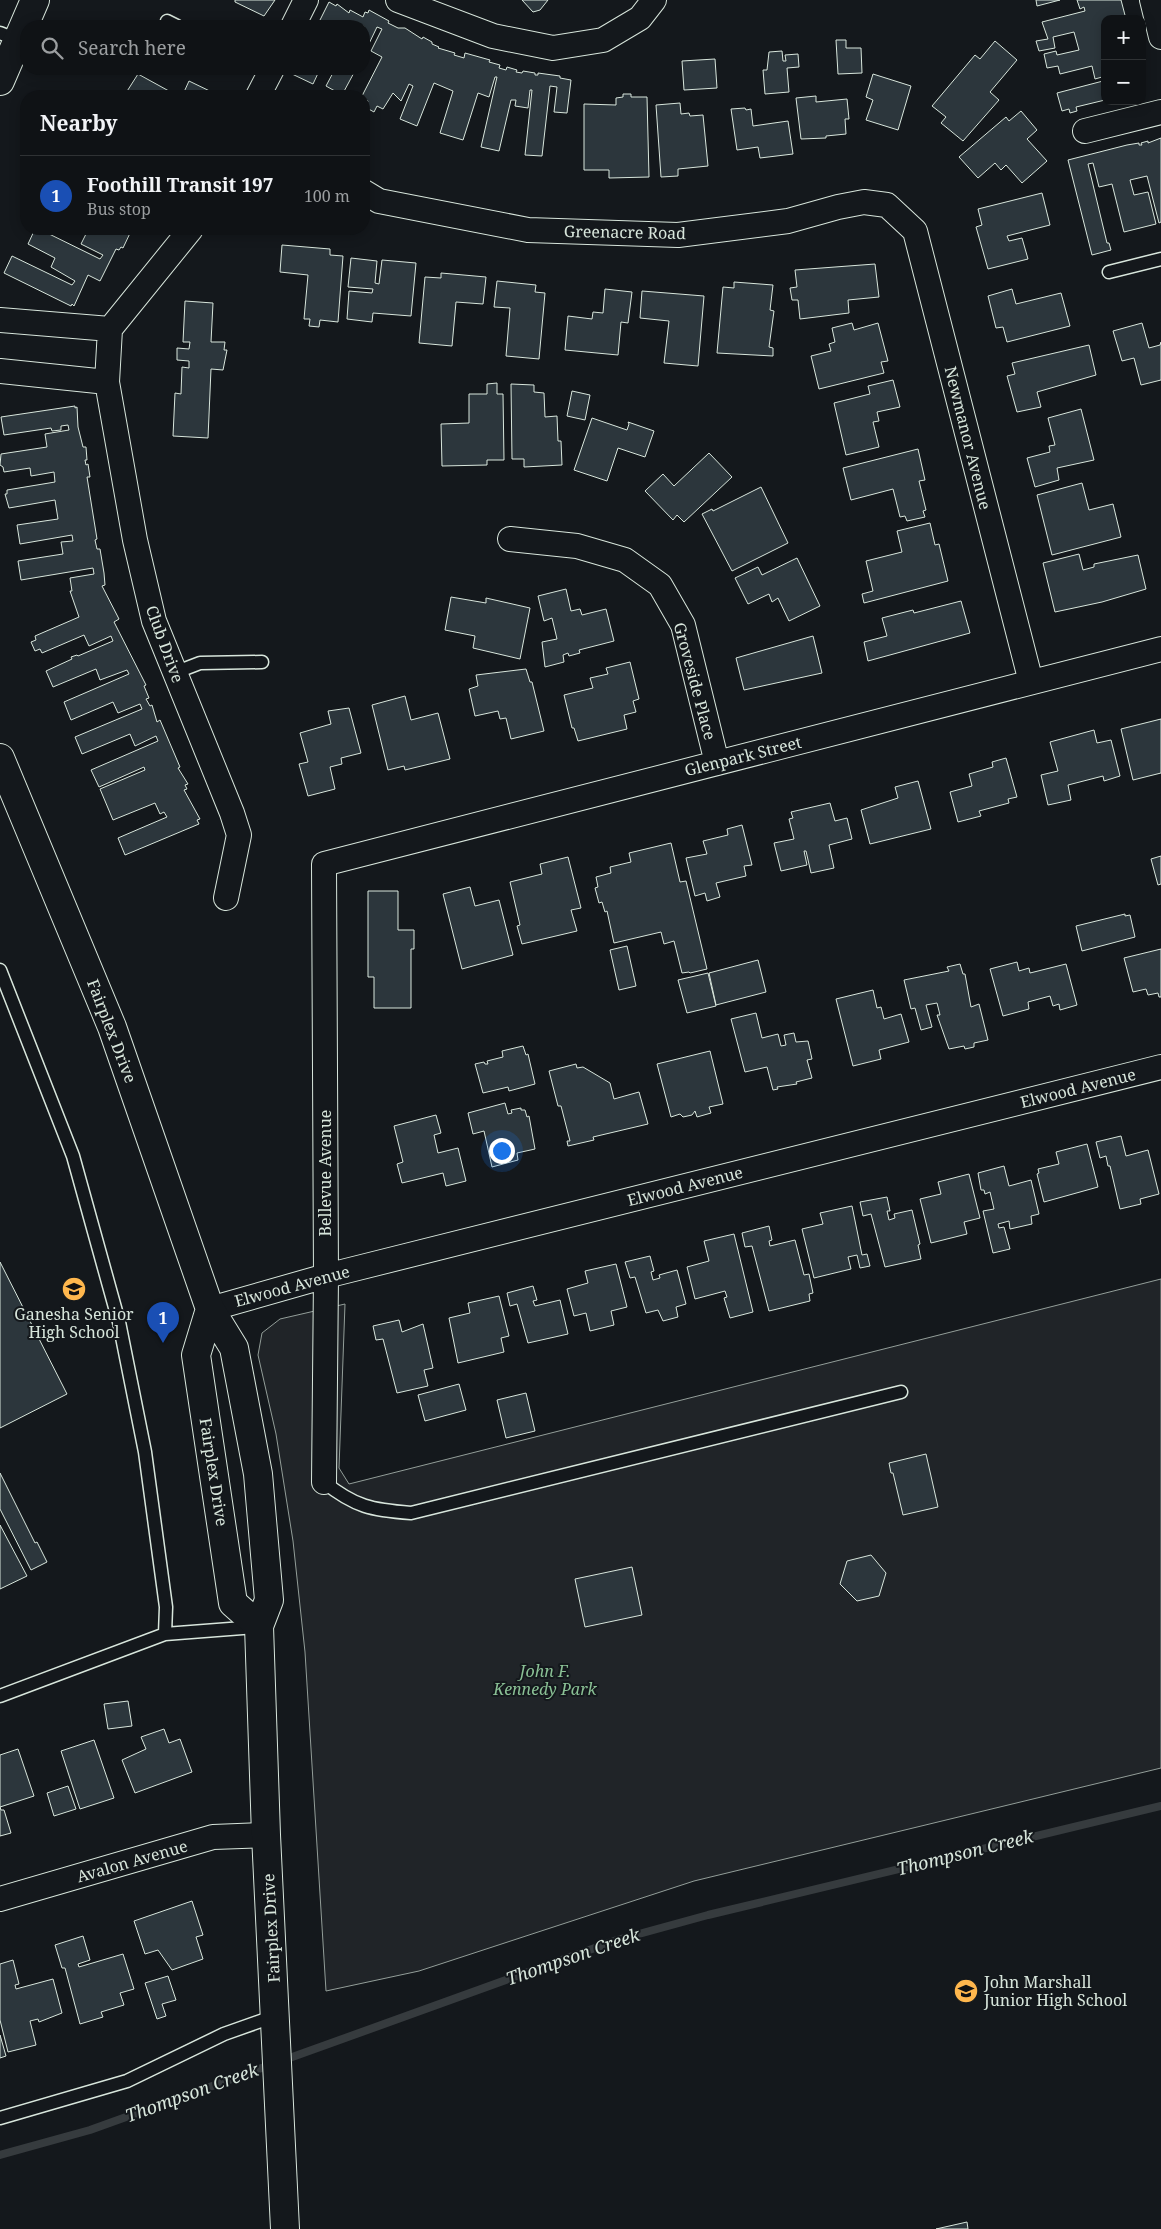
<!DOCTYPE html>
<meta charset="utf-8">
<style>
:root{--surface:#0f1215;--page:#1d2022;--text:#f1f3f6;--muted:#9b9ea0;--line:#2f3234;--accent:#8c9099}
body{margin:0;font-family:"Noto Serif",serif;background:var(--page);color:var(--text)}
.controls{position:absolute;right:15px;top:15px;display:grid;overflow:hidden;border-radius:10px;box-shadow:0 2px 12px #0003}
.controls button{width:45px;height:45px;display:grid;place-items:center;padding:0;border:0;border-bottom:1px solid var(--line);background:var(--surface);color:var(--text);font:25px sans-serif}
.you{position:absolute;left:501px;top:1150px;width:18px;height:18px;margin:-12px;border:4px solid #fff;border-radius:50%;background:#1a73e8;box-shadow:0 0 0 8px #1a73e833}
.badge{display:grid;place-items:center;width:32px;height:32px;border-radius:50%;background:var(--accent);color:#fff;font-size:16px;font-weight:700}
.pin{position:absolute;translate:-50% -41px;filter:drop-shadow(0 1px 2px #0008)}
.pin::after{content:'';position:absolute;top:26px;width:18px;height:15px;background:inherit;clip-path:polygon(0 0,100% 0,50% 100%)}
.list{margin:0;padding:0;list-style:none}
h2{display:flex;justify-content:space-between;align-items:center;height:65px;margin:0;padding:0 20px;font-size:21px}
h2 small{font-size:16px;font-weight:400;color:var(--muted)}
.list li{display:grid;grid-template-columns:32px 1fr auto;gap:15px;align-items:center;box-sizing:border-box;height:80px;padding:0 20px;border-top:1px solid var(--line)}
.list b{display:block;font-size:19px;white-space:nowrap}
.list p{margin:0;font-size:16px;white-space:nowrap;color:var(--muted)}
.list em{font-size:16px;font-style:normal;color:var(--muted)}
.icon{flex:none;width:28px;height:28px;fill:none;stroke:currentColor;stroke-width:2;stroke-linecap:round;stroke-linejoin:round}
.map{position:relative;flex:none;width:1161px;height:2229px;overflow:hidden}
.search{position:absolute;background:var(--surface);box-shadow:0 2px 12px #0003;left:20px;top:20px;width:350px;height:55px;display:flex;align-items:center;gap:12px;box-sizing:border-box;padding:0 18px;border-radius:20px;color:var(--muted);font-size:19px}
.panel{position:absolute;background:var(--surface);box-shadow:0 2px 12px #0003;left:20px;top:90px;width:350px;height:145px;border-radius:20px}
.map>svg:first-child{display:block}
</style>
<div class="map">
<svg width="1161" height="2229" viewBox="0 0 1161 2229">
<rect width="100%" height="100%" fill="#14181c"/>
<path fill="#202428" stroke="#939e99" d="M1161,1279V1768L694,1881L419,1971L326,1991L305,1652L293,1541L276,1434L258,1355L262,1333L280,1319L345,1304L339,1468L349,1484Z"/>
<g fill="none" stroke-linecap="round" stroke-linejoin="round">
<path stroke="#363b3e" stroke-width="8" d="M0,2155L90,2130L617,1940L708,1915L1161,1806"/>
</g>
<path fill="#2c363c" stroke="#d8e6dc" d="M235,0H275L264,16L235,2Z
M522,0H548L540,10L533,12Z
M1036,0H1060L1037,6Z
M1077,0H1121L1126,19H1105V100L1076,107L1077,111L1070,113L1069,109L1062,111L1057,93L1103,81L1102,77L1095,79L1092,66L1060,74L1058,66L1047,68L1044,54L1056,51L1057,55L1079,50L1074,32L1053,37L1055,48L1039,51L1036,41L1048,39L1042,22L1085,11L1084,7L1080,9Z
M329,2L336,6L337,4L349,13L350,10L363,17L365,12L368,13L369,10L389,21L388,23L398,28H405L422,39L423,37L432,42V44L439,47L438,48L455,53L454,55L464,58L465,53L490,60L489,62L500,65L499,68L506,70L507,67L517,70L516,72L522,73L523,71L535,73V75H538V73L560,76V78L571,80L567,113L554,112L557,87L550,86L542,156L525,155L532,90H530L528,108L515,106L516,100H511L499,151L481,147L497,77H495L489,97L478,93L463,140L440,133L453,91L434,83L417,126L400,119L413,86L409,84L401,101L393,93L383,109L377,106L374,112L365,107L368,101L362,96L382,57L371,51L382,29L377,27L364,54V26H317Z
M836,40H846V48H861L862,73L838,74Z
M995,41L1017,60L990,92L999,100L963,141L941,123L946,117L932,106L975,55L980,59Z
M782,51L783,61H786L785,55L798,54L799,67L787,68L789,92L765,94L763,70H767L769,52Z
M715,59L717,88L684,90L682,61Z
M295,69H320L313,84L292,74Z
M335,69H356L342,95L326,86Z
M138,74L178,96H124Z
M873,74L911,86L898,130L866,120L873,100L866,97Z
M189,81L218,95L217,96H192L184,92Z
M623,94H631V97H647L649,177L609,178V170H584V104L616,105V98L623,97Z
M816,96V102L847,99L849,119H845L846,134L826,136V138L801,139L796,98Z
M680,103L681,114L689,113L690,116L703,115L708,166L678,169V176L661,177L656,105Z
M745,108L746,110L751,109L753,126L788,121L793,154L760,158L758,147L737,150L731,109Z
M1021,111L1037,130L1027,139L1047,161L1022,183L1006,165L1001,170L995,163L978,178L959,157L1006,117L1009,121Z
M1161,138V222L1159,223L1147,176L1130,180L1134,195L1148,192L1156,224L1124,232L1112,184L1099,187L1093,163L1088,164L1107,243H1109L1111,250L1092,255L1068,160L1127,145L1139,143V145H1142L1141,143L1148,141V143Z
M1042,193L1050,225L1007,236L1009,241L1022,238L1028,259L988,269L976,227L982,225L978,209Z
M35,229H39L100,259L103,255L81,244L87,232L80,229H132L123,248L121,247L119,250L116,249L100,281L88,275L74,306L72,304L71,306L4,273L12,256L72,285L75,281L51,267L55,258L28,244Z
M282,245L330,249V255L343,256L338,322L320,320L319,327L309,326L310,319H304L308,275L280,272Z
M351,258L377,261L375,283L379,284L382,260L416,263L411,316L373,313L372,322L347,319L349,291L372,293L373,289L348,287Z
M875,264L879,297L848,300L849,313L800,319L798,300H792L790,288L797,287L795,270Z
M441,273L486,277L483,304L456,302L452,346L419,343L425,277L441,278Z
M497,281L536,285L535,292L545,293L539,359L506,356L510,308L494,307Z
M734,282L773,285L770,310L774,311L769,347L773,348V356L717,353L723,287L734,288Z
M605,289L632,292L628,323L621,322L618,355L565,350L568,316L592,319L593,312L603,313Z
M1012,289L1016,304L1061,293L1070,326L1007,342L1003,327L996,328L988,296Z
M642,291L704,296L698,366L664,363L669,321L640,318Z
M185,301L213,303L211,342H225L224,350H227L223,370L211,369L208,438L173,436L175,393L181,394L182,367L189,368V361L177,360V348L189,349L190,342H183Z
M852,323L854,330L878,323L888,361L881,362L884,373L819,389L811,356L831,351L829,344L835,342L832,328Z
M1142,323L1149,348L1160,345L1161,342V380L1141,385L1134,358L1122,361L1113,331Z
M1089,345L1096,375L1037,392L1041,407L1017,412L1007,376L1015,374L1012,363Z
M893,380L900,407L877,412L879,421L873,422L879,447L846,455L834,403L870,394L868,386Z
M497,383V394H503L504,460H487V465L442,466L441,424L469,423V394H487V384Z
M511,384L534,385V392L544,393L545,417L557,416L558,441H561L562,465L524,467V459H512Z
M572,391L590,395L585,420L567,416Z
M75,406V408L77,407L78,427L83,447H86L87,460H85L86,465L88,464L90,477H87L97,539L95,540L97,549H100L104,573L105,585L102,586L119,619L114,622L146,685L144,686L149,698L146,699L150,706L152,705L157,722L160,720L180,767L178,768L188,784L185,785L187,789L184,790L200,819L197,820L199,824L125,855L118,838L167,817L164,812L160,814L155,803L113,820L100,789L145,770L144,767L99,787L91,770L158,741L156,736L135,746L130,734L82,754L75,737L142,709L140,704L118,713L113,702L71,720L64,702L129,674L127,670L100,680L96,669L53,687L46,671L72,659L71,657L77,655L78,656L113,641L111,636L89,646L84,635L42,653L40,649L35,651L31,642L36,640L35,636L79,617L70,591H72L70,578L94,574L93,568L21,580L18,561L63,554L61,542L73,541L72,535L20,544L17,525L58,519L55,500L9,508L5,494H7V490L55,482L54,472L31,476L30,468L4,472L3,467L0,465L1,454L47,447L45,434L69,430L68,425L61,426V430L52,431L51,428L4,435L1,417Z
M1081,409L1094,460L1057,468L1059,480L1035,487L1027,458L1050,452L1049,446L1055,445L1048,418Z
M592,418L627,430L629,424L628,422L654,431L645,457L618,448L607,481L574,470Z
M918,449L925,480L919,481L926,510L923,511L925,517L907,521L905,516L900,517L893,489L851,500L843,468Z
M709,453L732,477L684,522L677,515L673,520L645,491L663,474L674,486Z
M1082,483L1089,510L1113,504L1121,537L1052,555L1037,495Z
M761,487L788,543L732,571L702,514L712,509L713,511Z
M930,523L935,545L939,544L948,581L864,603L862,594L873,591L866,561L902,552L897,531Z
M1079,554L1083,570L1094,567V564L1138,555L1146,589L1102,602L1055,612L1043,563Z
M797,558L820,606L789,621L778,598L772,602L769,594L748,604L735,578L758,567L762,575Z
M566,589L571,611L580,609L582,615L606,609L614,641L579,650L580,653L569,656L568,653L563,655L564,662L545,667L542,642L557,639L552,618L544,621L538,596Z
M451,597L486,603V598L530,608L520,659L473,648L475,636L445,630Z
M961,601L970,633L868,661L864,642L887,636L882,618L913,610L914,613Z
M813,636L822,673L744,690L736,658Z
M630,662L639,699L633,701L636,712L624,715L627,729L578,741L574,728H572L564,695L593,688L590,678L608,674L606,668Z
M526,669L530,682H532L544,731L511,739L506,718L500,719L498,711L475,716L469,689L478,686L476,675Z
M405,696L411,720L438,713L450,759L405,770L404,766L388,770L372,705Z
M349,708L361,753L341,758L342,764L330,767L335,789L308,796L299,764L308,762L300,733L331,724L328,711Z
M1161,719V773L1133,780L1121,729Z
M1094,730L1097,743L1111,740L1120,776L1104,781L1103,776L1068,785L1071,800L1048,805L1041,775L1058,771L1050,742Z
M1006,758L1017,797L1008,799L1009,803L979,811L981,816L958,822L950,792L972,786L969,774L993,767L992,762Z
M918,781L931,829L870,844L861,810L898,798L895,787Z
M830,803L835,821L847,818L852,839L829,845L834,868L811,873L806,851H804L807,865L781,871L774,843L794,839L789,819L793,818L791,812Z
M742,825L752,865L744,866L746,876L716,883L720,897L707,901L705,893L695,896L686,858L707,854L703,841L728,835L727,829Z
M671,843L680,882L686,881L707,969L690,973L689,972L682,973L674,941L664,944L661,932L614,943L607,911L605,912L602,902L599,903L595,888L598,887L596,877L611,873L610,867L631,862L629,853Z
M1161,856V884L1158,885L1151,859Z
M568,857L581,908L571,910L577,931L522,944L517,926L520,925L510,882L542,874L540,864Z
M470,887L475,906L499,900L513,955L462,969L443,894Z
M368,891H398V930H414V949H411V1008H374V977H368Z
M1125,914V916L1130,915L1135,937L1082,951L1076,926Z
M627,946L636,986L619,990L610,950Z
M1161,949V997H1159L1158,993L1148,995L1146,989L1133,992L1124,958Z
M758,960L766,992L716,1005L709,973Z
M1017,962L1019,971L1029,968L1030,973L1066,964L1077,1005L1060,1010L1059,1004L1053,1006L1050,996L1028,1002L1029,1009L1003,1016L990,969Z
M960,964L963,974H965L971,1007L979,1004L988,1040L974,1043V1047L965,1049L964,1046L949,1049L937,1015H940L937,1003L926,1005L932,1027L921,1030L915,1008L911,1009L904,980L949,971L947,967Z
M708,973L716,1006L687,1013L678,980Z
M873,990L877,1008L881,1007L884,1019L901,1014L909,1042L879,1050L881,1059L853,1066L836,999Z
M756,1013L762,1038L778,1034L781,1046L786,1045L784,1035L794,1033L796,1042L808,1041L812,1059L807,1060L812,1078L796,1082L797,1084L777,1087L778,1089L773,1090L767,1067L745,1072L731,1019Z
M523,1046L526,1055L528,1054L535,1084L509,1091L508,1087L483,1093L475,1064L484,1062L485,1064H488L487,1061L503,1057L502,1051Z
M710,1051L723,1104L709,1107L711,1113L697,1117L695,1111L692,1115L683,1117L680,1114L671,1117L657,1064Z
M576,1064L577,1068L583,1067L610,1083L614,1099L639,1092L648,1124L593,1137L594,1140L568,1146L567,1141H570L561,1106H558L549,1071Z
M505,1103L508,1114L512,1113L511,1110L521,1108V1110H525L527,1117L529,1116L535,1149L517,1153L518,1160L492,1167L484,1131L473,1134L468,1113Z
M436,1115L441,1133L434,1135L438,1153L458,1148L466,1181L446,1186L443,1173L402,1183L397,1164L403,1162L394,1126Z
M1121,1136L1126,1156L1148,1150L1159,1194L1140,1199L1141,1204L1120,1209L1110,1166H1108L1106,1156L1100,1158L1096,1142Z
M1087,1144L1098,1187L1044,1202L1037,1174L1039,1173L1038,1169L1059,1164L1056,1152Z
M1004,1166L1009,1186L1031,1180L1039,1214L1031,1216L1032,1224L1010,1229L1009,1221L998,1224L999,1228L1004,1227L1010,1249L993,1253L983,1211L994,1209L990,1192L985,1194L984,1190H981L978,1173Z
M969,1174L980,1218L964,1222L967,1234L931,1243L920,1199L941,1194L938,1182Z
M887,1197L890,1211H887L889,1220L895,1218L894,1214L912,1210L920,1244L918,1245L921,1259L885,1267L871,1214L863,1216L860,1202Z
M852,1206L862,1255L867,1254L870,1266L860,1268L857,1255L848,1257L851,1269L814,1278L802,1229L823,1224L820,1213Z
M769,1226L772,1240L769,1241L770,1246L795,1240L804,1275L809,1274L813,1293L809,1294L810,1301L769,1311L752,1246L745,1247L742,1233Z
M734,1234L753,1312L730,1318L724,1298L727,1297L725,1291L695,1299L687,1267L709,1261L704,1241Z
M650,1256L654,1271L651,1272L653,1280L660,1278L659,1275L677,1270L686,1304L676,1307L678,1317L663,1321L658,1310L646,1313L635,1277L630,1278L625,1262Z
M0,1262L67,1394L0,1428Z
M616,1264L627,1307L611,1311L614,1325L590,1331L586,1313L574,1316L567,1289L588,1283L585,1271Z
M533,1286L537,1300L533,1301L535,1306L560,1300L568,1334L528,1343L517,1304L510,1306L507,1293Z
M499,1296L509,1336L501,1338L504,1352L458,1363L449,1318L470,1313L468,1303Z
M399,1320L402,1332L423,1324L433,1368L424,1370L428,1386L397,1393L383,1339L376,1340L373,1326Z
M459,1384L466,1410L425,1421L418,1395Z
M526,1393L535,1431L506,1438L497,1400Z
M926,1454L938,1507L903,1515L893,1473H891L889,1463Z
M0,1473L35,1543L37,1542L47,1562L31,1570L0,1509Z
M0,1525L27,1576L0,1589Z
M871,1555L886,1573L879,1596L857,1601L840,1584L847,1561Z
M632,1567L642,1615L585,1627L575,1579Z
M128,1701L132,1726L108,1729L104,1704Z
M164,1729L169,1743L180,1739L192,1772L135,1793L122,1760L146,1749L141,1737Z
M94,1740L114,1798L80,1809L61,1751Z
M18,1749L34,1796L0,1807L1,1810H4L11,1833L0,1836V1755Z
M68,1786L76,1809L54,1816L47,1793Z
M192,1901L203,1935L196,1937L203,1959L172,1970L158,1950L145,1954L134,1921Z
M83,1936L90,1960L78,1964L79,1967L123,1954L134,1989L120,1993L124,2005L101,2012L103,2017L80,2024L65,1968H62L55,1945Z
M13,1960L19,1984L15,1985L16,1989L53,1979L62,2013L39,2022L38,2019L30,2021L36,2045L8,2052L0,2020V1964Z
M168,1976L176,2000L162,2004L166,2016L157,2019L145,1983Z
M0,2035L6,2056L0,2058Z
M967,2222L968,2229H936Z"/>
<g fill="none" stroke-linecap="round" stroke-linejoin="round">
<g stroke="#d8e6dc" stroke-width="15">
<path id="lane" d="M167,21L177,26
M0,33L18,40
M1109,272L1161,259
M174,673L200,663L262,662
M0,970L73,1156L119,1322L145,1452L166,1607L165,1634
M324,1482C355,1507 372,1510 411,1513L901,1392
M0,1696L165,1634L256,1627
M0,2118L127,2081L224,2034L275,2016"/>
</g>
<g stroke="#d8e6dc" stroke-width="26">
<path id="street" d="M398,0L493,36L553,48L603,40L640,18L654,0
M1152,0L1161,37
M293,26L306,0
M258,96L272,69
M1085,131L1161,112
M364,192L379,201L528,230L678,235L788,221L838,207L864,202L887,205L915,231L1031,682
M191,229L110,329L107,382L135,540L154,621L232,813L239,835L226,898
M0,320L110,329
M0,371L107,382
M510,539L577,546L625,560L660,585L683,625L717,763
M210,1309L326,1276L1161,1067
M324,1482L326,1276L324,864L1161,649
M0,1899L213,1837L266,1835"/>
</g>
<g stroke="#d8e6dc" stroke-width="30">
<path id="secondary" d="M0,81L35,0
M0,758L112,1027L210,1309L234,1348L258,1474L269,1600L259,1626L266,1835L285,2229
M210,1309L196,1355L233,1603L259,1626"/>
</g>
<use href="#lane" stroke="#14181c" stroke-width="12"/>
<use href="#street" stroke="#14181c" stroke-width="24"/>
<use href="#secondary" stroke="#14181c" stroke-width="28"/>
</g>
<defs>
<g id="school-disc" transform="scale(1.25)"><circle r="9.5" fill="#ffb74d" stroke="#14181c"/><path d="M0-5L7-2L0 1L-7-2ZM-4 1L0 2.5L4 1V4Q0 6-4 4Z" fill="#111"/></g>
</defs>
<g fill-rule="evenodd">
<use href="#school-disc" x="74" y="1289"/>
<use href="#school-disc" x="966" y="1991"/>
</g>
<g text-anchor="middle" stroke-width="4" stroke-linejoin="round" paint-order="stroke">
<g font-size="16" fill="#d8e6dc" stroke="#14181c">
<text transform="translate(625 232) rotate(1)" y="6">Greenacre Road</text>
<text transform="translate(968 438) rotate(76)" y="6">Newmanor Avenue</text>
<text transform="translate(165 644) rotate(70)" y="6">Club Drive</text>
<text transform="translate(695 681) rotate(75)" y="6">Groveside Place</text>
<text transform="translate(743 756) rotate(-14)" y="6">Glenpark Street</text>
<text transform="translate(112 1031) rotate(69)" y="6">Fairplex Drive</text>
<text transform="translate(1078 1088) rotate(-14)" y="6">Elwood Avenue</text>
<text transform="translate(325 1173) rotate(-90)" y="6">Bellevue Avenue</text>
<text transform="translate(685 1186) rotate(-14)" y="6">Elwood Avenue</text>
<text transform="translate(292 1286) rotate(-15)" y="6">Elwood Avenue</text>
<text transform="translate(214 1472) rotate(81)" y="6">Fairplex Drive</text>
<text transform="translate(132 1861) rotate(-16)" y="6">Avalon Avenue</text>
<text transform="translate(271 1928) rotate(-93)" y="6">Fairplex Drive</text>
</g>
<g font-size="16" fill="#d8e6dc" stroke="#14181c">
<text x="74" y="1320">Ganesha Senior<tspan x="74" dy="18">High School</tspan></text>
<text x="984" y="1988" text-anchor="start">John Marshall<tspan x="984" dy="18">Junior High School</tspan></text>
</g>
<g font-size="16" font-style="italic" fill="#8ac095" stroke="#14181c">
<text x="545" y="1677">John F.<tspan x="545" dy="18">Kennedy Park</tspan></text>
</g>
<g font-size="18" font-style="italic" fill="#d8e6dc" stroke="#14181c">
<text transform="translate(965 1853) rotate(-14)" y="6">Thompson Creek</text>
<text transform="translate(573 1957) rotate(-19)" y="6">Thompson Creek</text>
<text transform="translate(192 2093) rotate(-20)" y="6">Thompson Creek</text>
</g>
</g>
</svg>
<div class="controls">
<button>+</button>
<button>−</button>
</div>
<div class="you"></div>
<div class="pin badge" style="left:163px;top:1343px;background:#1a4fb4">1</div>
<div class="search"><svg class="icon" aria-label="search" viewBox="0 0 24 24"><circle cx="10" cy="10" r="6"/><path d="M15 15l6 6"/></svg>Search here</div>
<section class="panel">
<h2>Nearby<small></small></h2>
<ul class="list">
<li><span class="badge" style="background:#1a4fb4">1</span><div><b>Foothill Transit 197</b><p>Bus stop</p></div><em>100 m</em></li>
</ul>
</section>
</div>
